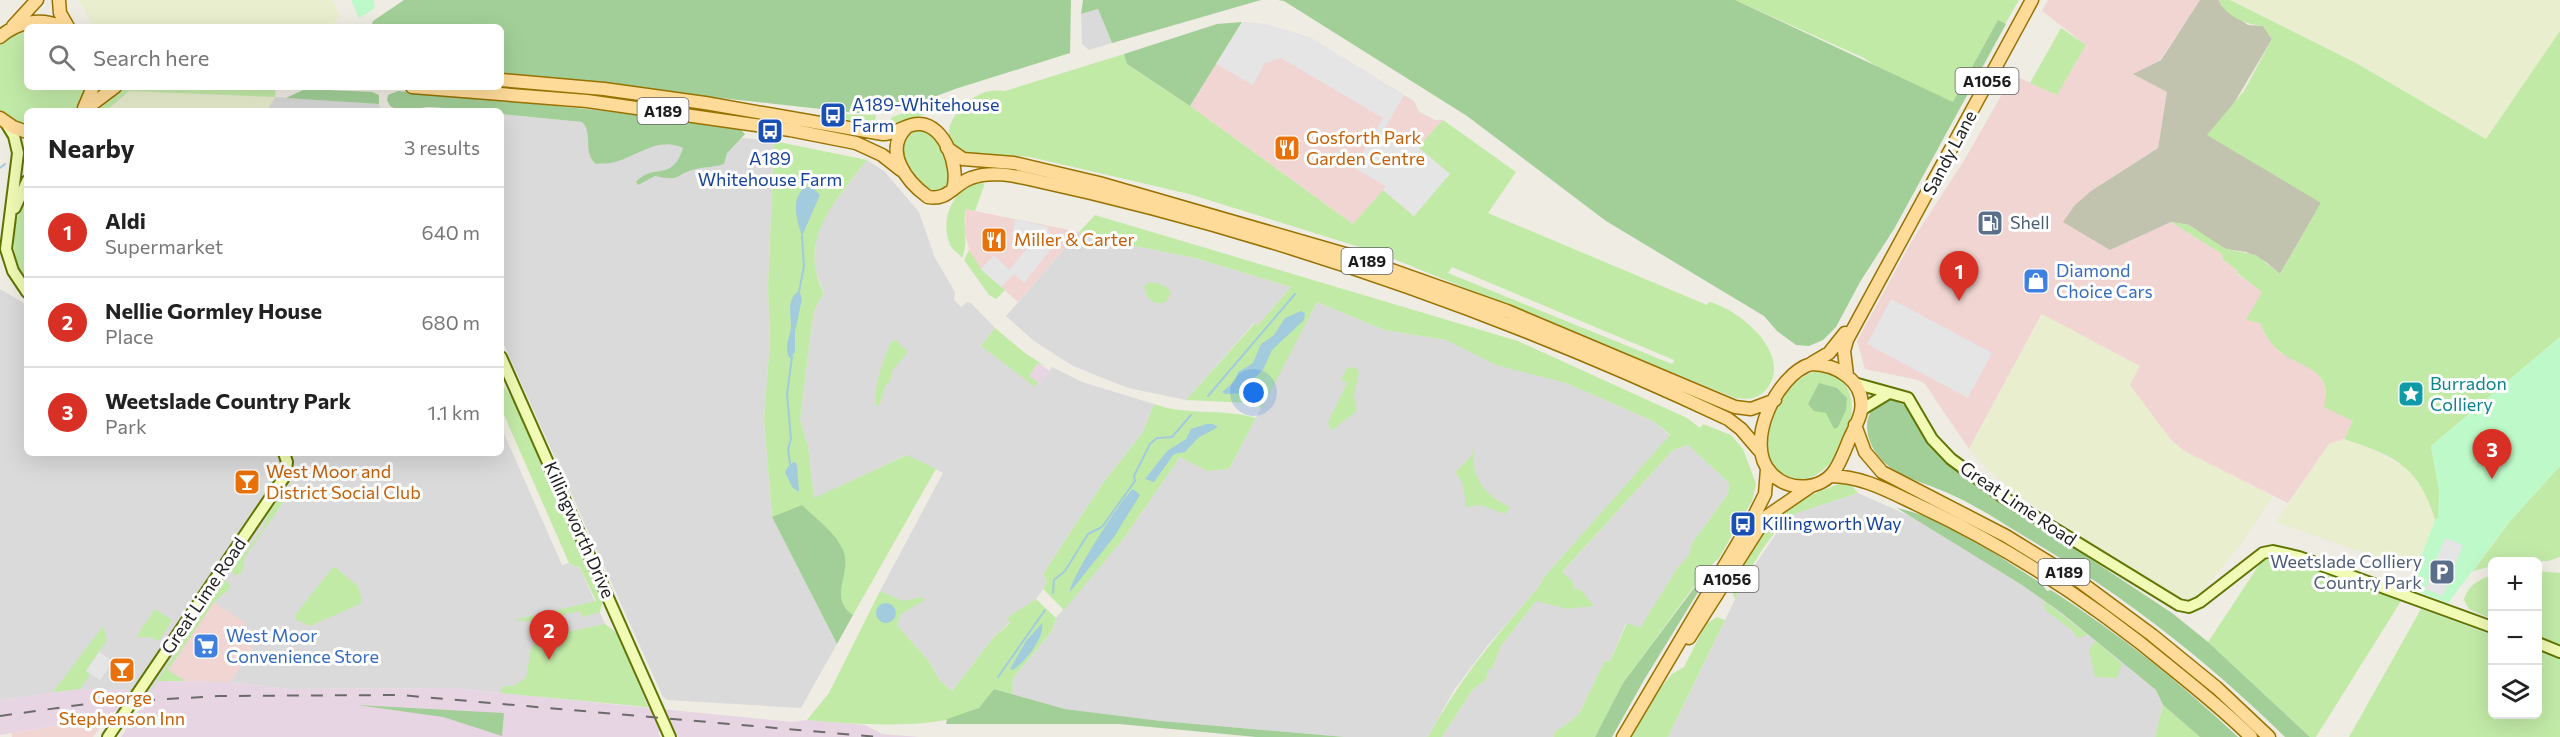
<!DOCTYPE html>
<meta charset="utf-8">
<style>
:root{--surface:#fff;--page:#f6f6f6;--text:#222;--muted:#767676;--line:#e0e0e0;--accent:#d93025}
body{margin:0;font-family:Commissioner,sans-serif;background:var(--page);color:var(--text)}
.controls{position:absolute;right:18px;bottom:18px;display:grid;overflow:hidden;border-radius:9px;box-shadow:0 6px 24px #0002}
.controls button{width:54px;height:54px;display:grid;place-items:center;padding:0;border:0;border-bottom:2px solid var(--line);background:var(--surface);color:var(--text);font:30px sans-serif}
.you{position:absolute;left:1254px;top:393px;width:21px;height:21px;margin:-15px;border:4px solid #fff;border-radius:50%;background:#1a73e8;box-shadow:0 0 0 9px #1a73e833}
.badge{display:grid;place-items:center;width:39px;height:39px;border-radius:50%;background:var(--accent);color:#fff;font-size:20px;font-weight:700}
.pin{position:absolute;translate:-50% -50px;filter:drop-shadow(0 2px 3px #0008)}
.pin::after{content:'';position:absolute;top:32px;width:21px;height:18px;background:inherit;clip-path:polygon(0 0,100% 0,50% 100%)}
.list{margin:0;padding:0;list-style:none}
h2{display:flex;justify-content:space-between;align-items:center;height:78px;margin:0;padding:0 24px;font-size:26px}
h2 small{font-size:20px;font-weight:400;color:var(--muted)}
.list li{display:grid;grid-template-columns:39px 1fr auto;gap:18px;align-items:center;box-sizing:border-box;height:90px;padding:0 24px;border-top:2px solid var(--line)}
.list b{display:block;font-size:22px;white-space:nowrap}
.list p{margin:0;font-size:20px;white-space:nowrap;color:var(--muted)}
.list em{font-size:20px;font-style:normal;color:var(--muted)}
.icon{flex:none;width:33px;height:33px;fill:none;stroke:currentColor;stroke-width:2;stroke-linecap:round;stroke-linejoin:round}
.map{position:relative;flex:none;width:2560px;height:737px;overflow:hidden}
.search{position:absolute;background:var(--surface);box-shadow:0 6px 24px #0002;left:24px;top:24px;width:480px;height:66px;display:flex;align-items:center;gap:15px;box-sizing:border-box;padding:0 21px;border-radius:9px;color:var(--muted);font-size:22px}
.panel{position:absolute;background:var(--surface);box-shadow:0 6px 24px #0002;left:24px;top:108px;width:480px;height:348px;border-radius:9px}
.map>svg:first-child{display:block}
</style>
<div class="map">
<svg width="2560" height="737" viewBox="0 0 2560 737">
<rect width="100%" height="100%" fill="#efece3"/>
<path fill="#dbdada" d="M1098,9L1112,43L1089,50L1082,44L1081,14Z
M275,97L379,104L382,111H266Z
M501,114L774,141L768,288L770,341L764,418L772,517L837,644L801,708L667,700L663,697L501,338Z
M867,160L884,171L919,212L935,258L955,292L954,300L961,307L967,302L971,303L995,328L981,346L1035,386L1038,382L1040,384L1052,367L1082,382L1154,404L1143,432L1103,483L1043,574L1047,582L1043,589L1036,599L1008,618L1010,622L993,638L952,691L940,681L928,660L897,625L901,614L898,600L880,591L943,473L906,455L814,499L808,446L800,420L812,323L815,308L824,293L814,267L816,238L826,213Z
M1079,232L1085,236L1195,258L1291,287L1258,325L1254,323L1186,400L1128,388L1073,366L1034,341L1006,316Z
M0,289L27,305V453H501V427L562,565L569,563L575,567L579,566L605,624L617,633L648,707L451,688L290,689L231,682L160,681L149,697L122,699L128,690L80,689L0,700Z
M1317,302L1384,330L1446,340L1566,383L1655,422L1670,436L1544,577L1538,588L1488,645L1454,690L1428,737H1345L1161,721L1065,709L1012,694L1013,678L1052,631L1056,618L1124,538L1180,457L1207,471L1229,469Z
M1688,445L1729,483L1728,494L1692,543L1690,555L1678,567L1640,629L1626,623L1610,661L1604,662L1579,714L1560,729H1557L1553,737H1442L1473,689L1486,680L1487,669H1492L1501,646L1536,601L1673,450Z
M1858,493L1921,521L2022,585L2063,614L2156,690L2163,705L2155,737H1668L1744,581L1785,521L1794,514Z"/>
<path fill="#f0d5d2" d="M2048,0H2200L2160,60L2134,74L2167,92L2158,148L2091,191L2110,250L2171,222L2222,254L2223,260L2238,271L2237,274L2263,292L2260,323L2265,335L2279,352L2316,371L2324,383L2326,398L2353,421L2344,439L2329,444L2288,503L2184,451L2171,440L2129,385L2139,366L2041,315L1969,449L1925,384L1918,380L1865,369L1857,341L1910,244L1965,159L2013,75L2057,95L2086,45L2042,11Z
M1242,22L1264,24L1309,37L1414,101L1419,112L1435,120H1443L1419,147L1450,174L1414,216L1353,224L1190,106Z
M966,208L975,211L1079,232L1018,302L981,269L971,256L965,233Z
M214,602L246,623L237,637L253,648L231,682L185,681L168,670Z
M104,722L93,737H12V733L59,725Z"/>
<path fill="#e8d5e3" d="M1038,363L1050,371L1040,384L1029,376Z
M160,681L231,682L290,689L451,688L792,722L807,720L865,725L882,734L920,737H678L676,733L658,731L660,737H121L140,709L111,712L104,722L59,725L0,735V700L80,689L128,690L123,699L148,697Z"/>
<path fill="#c2c3ae" d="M2200,0H2219L2221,5L2248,25L2263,26L2272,39L2230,110L2321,203L2280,274L2266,262L2246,252L2226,249L2209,240L2189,225L2171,222L2110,250L2063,222L2075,205L2091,191L2158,148L2167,92L2133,74L2161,60Z"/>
<path fill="#e9eece" d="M79,0H332L339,15L332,27H94Z
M2230,0H2560V31L2487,139L2356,63Z
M129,91L275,97L266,111H106Z
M2042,314L2140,366L2130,385L2171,440L2184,451L2273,496L2241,544L2198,596L2186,601L2179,600L2075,532L2013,492L1978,460L1969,449Z
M2344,439L2369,448L2412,471L2425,490L2435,520L2415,571L2276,522L2329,444Z"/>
<path fill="#c2eaa7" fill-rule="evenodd" d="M1735,0H2019L1955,110L1927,100L1864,58Z
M2219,0H2230L2356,63L2486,139L2560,31V337L2431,446L2439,490V518L2435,520C2419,466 2395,456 2344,439L2353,421L2324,407C2334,367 2300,369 2279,351C2270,343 2264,334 2260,323L2246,320L2262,292L2237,273L2238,271L2223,260L2222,254L2171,222L2189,225L2226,249L2256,255L2280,274L2321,203L2207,135L2244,91L2272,39L2263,26C2247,25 2225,16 2219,0Z
M27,28V87H88L76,111H27V127L7,117L0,110V45L7,37Z
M2061,28L2086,45L2057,95L2030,83Z
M1124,54L1127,64L1190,106L1353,224L1383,190L1414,216L1449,174L1418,147L1443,120L1516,172L1488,213L1707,305L1709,302C1739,309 1792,353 1768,387C1760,399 1748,400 1735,398L1379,253L1189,194L1030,157L965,152C927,137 965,95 990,91C995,90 1000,91 1005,91ZM1452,267L1674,360V361L1672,364L1448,273Z
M124,87H276L275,97L129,91L106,111H91Z
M948,99L951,103C931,114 909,118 888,127L892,117Z
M838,114L876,115L874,126L848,120Z
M924,130L935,138L951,171L948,186L939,191C919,191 905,160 900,144L910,131Z
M774,141L867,160C836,201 796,239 824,293L815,308L812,323L800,420L808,446L814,498L907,455L936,469L853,615C836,603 840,586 845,568L772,517L764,418L770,341L768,288Z
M983,181L984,186L975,211L966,209C962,226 969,242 962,258C958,252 953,251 950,245C939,217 954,187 983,181Z
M27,193V281C6,252 13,223 27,193Z
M1095,215L1518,341L1687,418L1700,428L1703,424L1731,435L1743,449L1756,484L1752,501L1719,558L1706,570L1623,683L1595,737H1553L1557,729H1560L1579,714L1604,662L1610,661L1627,623L1640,628L1678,567L1689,555L1692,543L1728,494L1729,483L1688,445L1673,450L1562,572L1573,582V588L1581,590L1594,606L1567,609L1536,601L1501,646L1492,669H1488L1486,680L1473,689L1442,737H1428C1459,680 1496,636 1538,588L1544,577L1670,435L1655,422L1566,383L1496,365L1446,340L1384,330L1317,302L1262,408L1250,403L1186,400L1255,323L1258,325L1291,287L1195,258L1085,236L1079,232Z
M969,250L981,269L1005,290L996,299L989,295L964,260Z
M1147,283C1157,282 1166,284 1171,293L1165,303H1155L1147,297L1144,287Z
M995,328L1025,353L1045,366L1038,363L1029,376L1038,382L1035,387L981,346Z
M896,340L908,352L892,371L890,383L886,384L879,406L876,405C874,383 883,361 891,342Z
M1356,367L1359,373L1354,396L1357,411L1331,431L1328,422L1347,383L1341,380L1347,368Z
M1814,372C1884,370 1843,480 1801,479C1740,478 1775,380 1814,372Z
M501,381L514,402L603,600L600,612L582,617L580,611L550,618L551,624L514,620L596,601L579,566L575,567L569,563L501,408Z
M1154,404C1187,416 1222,408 1256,418L1229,469L1207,471L1180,457L1124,538L1064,610L1043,589L1047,582L1043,574L1103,483L1143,432Z
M1473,449C1471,477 1485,496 1510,507L1506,514L1480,505L1466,507C1464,493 1465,483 1455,472L1470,458Z
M2560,466V557L2548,561L2492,562V566L2473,571L2511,520Z
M1841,483L1851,485L1858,493L1794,514C1768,534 1749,570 1735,599L1731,590L1735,580L1731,577L1763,525L1788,504Z
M282,494L287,497L245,557L242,572L236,576L231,570L263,529L268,514Z
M2273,557L2283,558L2401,601L2316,737H2310L2208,642L2261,562Z
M332,568H336L358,586L362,600L360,604L310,626L296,620V614Z
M2538,571L2560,573V645L2538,637Z
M2492,575V619L2469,609L2464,600C2467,586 2480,579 2492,575Z
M226,581L230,584L229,589L214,602L168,670L185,681H157L223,582Z
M880,591L903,601L922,597L925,600L901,614L897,625L928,660L940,681L952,691L993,638L1010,623L1007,618L1036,599L1056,618L1052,631L1013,678L1012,694L994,689C990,694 985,702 980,707C949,732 846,724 807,720L829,693Z
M2044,601L2088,635L2077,638L2072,630L2045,610Z
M155,609L172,620L159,641L150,637H136Z
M2421,609L2492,635V714H2538V651L2560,659V737H2349Z
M1717,617L1725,620L1668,737H1630L1650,700L1672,674L1684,667L1706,624Z
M605,624L617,633L648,707L500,693L503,686H513L526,678L531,648L539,638Z
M103,626L107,640L87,670L91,673L80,689L53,692Z
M2096,641L2122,664L2117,678L2095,677L2089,649Z
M2163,705L2200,737H2155Z"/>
<path fill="#a2cf97" d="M404,0H1071L1070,53L955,89L902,109L857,113L501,74V27H371L373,21Z
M1083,0H1261L1112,43L1098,9L1081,14Z
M1278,0H1735L1953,102L1998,20L2006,24L1894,229L1860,282L1836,327L1823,340L1809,346L1796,345L1777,331L1764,316L1606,221L1467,116L1284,1Z
M1242,22L1190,106L1127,64L1124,54L1217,24Z
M305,89L372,92L379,95V104L286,98Z
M398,91C512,101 627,112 740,129L745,134L727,153L724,164C715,167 705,167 696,169C674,174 683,182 655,176L638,185L636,182C654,162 672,183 683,148C659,136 637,156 615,162C610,164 602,163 596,164C582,153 594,133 582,122L501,114V111L428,107L399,111L390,106L387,100L388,95Z
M1819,383L1837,388L1847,398L1846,410L1838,427L1834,429L1826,413L1814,411L1808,404Z
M1892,400L1909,407L1935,451L1956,470L2172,613L2208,642L2310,737H2285C2205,658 2116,590 2019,533C1996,519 1973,504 1948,493C1926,483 1896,477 1880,458C1862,438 1860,404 1892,400Z
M802,505C815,518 836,533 843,550C853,573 827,597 853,615L837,644L772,517Z
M1897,508C1949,519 1995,555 2041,583L2047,591L2051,590C2118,633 2180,682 2238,737H2200L2163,705L2156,690L2063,614L2022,585Z
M1709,568L1711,571L1644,680L1612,737H1595L1623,683Z
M994,689L1065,709L1161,721L1345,737H1256L1119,724H946L947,719L979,708Z
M357,705L504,713L502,736L443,717Z"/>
<path fill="#befac9" d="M351,0H374L375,8L359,18Z
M2560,337V466L2511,520L2448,603L2409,588L2435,520L2438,518L2439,490L2431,446Z"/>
<path fill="#e5e5e5" d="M1242,22L1264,24L1309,37L1404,95L1385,128L1418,147L1450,174L1414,216L1383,190L1386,186L1354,168L1383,118L1281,58L1265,63L1253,85L1216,64Z
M1015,219L1048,227L1050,239L1055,244L1024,283L1014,274L1001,287L981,269L994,255L1009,270L1033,241L1012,236Z
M1891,299L1992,353L1968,398L1867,344Z
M2445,538L2463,545L2443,596L2425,589Z
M99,652L113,661L100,680L86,671Z"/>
<path fill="#a2cbde" d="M805,187H812L820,195L802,236C797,221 790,199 805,187Z
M799,291L802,299L795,332V352L790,359C783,347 790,339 791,327C791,314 786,299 799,291Z
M1301,311L1305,313L1304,320L1272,350L1263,370L1249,383L1245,393L1225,394L1222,392L1235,381L1238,372L1253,363L1261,344L1274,335L1285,318Z
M1206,424H1213L1218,427L1198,438L1185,452L1174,454L1154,482L1145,479L1167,451L1186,439L1191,429Z
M795,462L797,465L799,492L792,487L785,472L790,464Z
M1133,489L1140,495L1114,537L1070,592C1069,580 1123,496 1133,489Z
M876 613a10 10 0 1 1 20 0a10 10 0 1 1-20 0Z
M1042,623C1045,638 1025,662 1013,670L1010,669L1026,641Z"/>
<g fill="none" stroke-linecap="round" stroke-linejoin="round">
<path stroke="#a2cbde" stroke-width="2" d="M0,168L5,164
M799,292L804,266L802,236
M1208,396L1295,294
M790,464L788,449L791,439L787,394L792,357
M1053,593L1054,580L1065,571L1088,534L1102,527L1135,481L1134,476L1150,444L1157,438L1172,437L1191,415
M998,677L1045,610"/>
<g stroke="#5f7603" stroke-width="14">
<path id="secondary" d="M6,123L14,136L18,153L6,249L13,271L27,292
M15,208L27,181
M501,357L670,737
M1854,383L1908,398L1932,439L1951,459L2003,497L2179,605L2189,607L2200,602L2263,553L2273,551L2299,557L2492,627
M1861,410L1889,393
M2538,643L2560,652
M108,737L285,476L287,462L284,453"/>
</g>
<g stroke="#977200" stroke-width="15">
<path id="primary" d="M59,0L60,13L68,27
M13,26L37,0
M0,37C17,22 40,17 62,27
M501,80L604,89L705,103L883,134C897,134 907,123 920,124C945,125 960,168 953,189
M412,87L587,101L790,130L856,143L882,155L901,170
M84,108L93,87
M83,111L115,87
M0,118L13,127L27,132
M906,128C883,151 907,182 928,197C948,201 954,184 971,178C989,171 1011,175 1029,179C1269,231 1507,315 1728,419L1741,429L1759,450
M947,148L963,159L1014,163L1099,183L1352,256L1507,311L1735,407L1751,409L1775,400
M1812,363L1829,353L1845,333
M1811,364C1836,364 1866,381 1861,411C1859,421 1853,431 1849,440C1845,450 1841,461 1835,470C1821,491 1788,492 1771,473C1743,444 1777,374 1811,364Z
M1847,375L1844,351L1847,340L2032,0
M1855,425L1865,452L1882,472L2006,536L2079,581L2152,635L2217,688L2269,737
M1830,476C1863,476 1890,492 1920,506C2012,549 2097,606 2175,671C2201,692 2227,713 2251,737
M1689,638L1766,517L1811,486
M1623,737L1754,516L1765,494L1767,469"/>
</g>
<use href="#secondary" stroke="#f1fbb5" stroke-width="10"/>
<use href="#primary" stroke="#fedb99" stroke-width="12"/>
<path stroke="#6b6b6b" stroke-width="2" stroke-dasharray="12 12" stroke-linecap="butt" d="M0,716L86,704L218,696L400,695L878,737"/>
</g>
<defs>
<g id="bus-square" transform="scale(1.35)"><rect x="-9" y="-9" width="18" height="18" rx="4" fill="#1a4fb4" stroke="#fff"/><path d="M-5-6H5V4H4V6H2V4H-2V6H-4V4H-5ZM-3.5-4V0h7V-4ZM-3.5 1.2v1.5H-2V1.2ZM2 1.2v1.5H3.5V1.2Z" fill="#fff"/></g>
<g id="restaurant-square" transform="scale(1.35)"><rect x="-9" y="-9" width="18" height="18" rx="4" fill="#e8710a" stroke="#fff"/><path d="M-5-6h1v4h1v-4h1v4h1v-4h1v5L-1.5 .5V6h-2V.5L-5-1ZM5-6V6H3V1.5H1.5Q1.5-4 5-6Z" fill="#fff"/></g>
<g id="fuel-square" transform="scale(1.35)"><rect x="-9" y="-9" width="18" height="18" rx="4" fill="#5c6f8a" stroke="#fff"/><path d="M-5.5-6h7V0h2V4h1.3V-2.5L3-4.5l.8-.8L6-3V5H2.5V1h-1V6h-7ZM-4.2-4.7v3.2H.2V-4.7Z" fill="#fff"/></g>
<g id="shop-square" transform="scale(1.35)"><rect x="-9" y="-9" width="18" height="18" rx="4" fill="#3f7fe0" stroke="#fff"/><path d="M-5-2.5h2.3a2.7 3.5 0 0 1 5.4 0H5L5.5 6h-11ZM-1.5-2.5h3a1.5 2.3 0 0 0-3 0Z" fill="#fff"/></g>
<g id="sight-square" transform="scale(1.35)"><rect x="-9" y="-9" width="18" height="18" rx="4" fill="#0f9aa8" stroke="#fff"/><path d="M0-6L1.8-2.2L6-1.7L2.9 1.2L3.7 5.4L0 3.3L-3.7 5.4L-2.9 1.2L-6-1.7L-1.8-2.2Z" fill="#fff"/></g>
<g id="bar-square" transform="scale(1.35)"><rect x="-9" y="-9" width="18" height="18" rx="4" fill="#e8710a" stroke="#fff"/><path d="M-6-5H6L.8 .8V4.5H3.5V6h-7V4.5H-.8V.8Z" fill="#fff"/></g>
<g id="parking-square" transform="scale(1.35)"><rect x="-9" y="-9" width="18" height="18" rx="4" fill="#5c6f8a" stroke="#fff"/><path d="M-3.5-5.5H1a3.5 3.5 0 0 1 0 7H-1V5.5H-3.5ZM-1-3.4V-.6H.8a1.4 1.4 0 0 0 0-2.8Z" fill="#fff"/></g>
<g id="supermarket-square" transform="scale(1.35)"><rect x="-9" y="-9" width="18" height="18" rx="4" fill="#3f7fe0" stroke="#fff"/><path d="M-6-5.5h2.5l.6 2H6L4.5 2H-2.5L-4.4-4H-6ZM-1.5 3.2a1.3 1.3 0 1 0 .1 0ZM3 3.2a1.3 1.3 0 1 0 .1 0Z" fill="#fff"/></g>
</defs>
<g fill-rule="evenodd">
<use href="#bus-square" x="833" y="115"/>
<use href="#bus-square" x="770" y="131"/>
<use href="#restaurant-square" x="1287" y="148"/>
<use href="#fuel-square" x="1990" y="223"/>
<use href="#restaurant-square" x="994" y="240"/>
<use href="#shop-square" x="2036" y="281"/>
<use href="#sight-square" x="2411" y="394"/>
<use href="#bar-square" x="247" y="482"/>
<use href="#bus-square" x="1743" y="524"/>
<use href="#parking-square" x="2442" y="572"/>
<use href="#supermarket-square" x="206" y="646"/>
<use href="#bar-square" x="122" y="670"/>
</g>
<g text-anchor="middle" stroke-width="6" stroke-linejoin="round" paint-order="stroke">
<g fill="#fff" stroke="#616161" stroke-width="1.5">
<rect x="1955.5" y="68" width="63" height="26" rx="4.5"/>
<rect x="637.5" y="98" width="51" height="26" rx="4.5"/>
<rect x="1341.5" y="248" width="51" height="26" rx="4.5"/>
<rect x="2038.5" y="559" width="51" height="26" rx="4.5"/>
<rect x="1695.5" y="566" width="63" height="26" rx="4.5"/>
</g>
<g font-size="16" font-weight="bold" fill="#1d1d1d">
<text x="1987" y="87">A1056</text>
<text x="663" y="117">A189</text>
<text x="1367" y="267">A189</text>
<text x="2064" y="578">A189</text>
<text x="1727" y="585">A1056</text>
</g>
<g font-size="18" fill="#164399" stroke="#fff" text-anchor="start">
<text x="852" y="111">A189-Whitehouse<tspan x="852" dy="21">Farm</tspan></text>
<text x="770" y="165" text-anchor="middle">A189<tspan x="770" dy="21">Whitehouse Farm</tspan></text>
<text x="1762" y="530">Killingworth Way</text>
</g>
<g font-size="18" fill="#c56008" stroke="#fff" text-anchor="start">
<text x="1306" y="144">Gosforth Park<tspan x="1306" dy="21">Garden Centre</tspan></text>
<text x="1014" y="246">Miller &amp; Carter</text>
<text x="266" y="478">West Moor and<tspan x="266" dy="21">District Social Club</tspan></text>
<text x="122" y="704" text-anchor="middle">George<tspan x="122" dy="21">Stephenson Inn</tspan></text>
</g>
<g font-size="18" fill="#1d1d1d" stroke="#fff">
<text transform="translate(1950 153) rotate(-62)" y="6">Sandy Lane</text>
<text transform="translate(2018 504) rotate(34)" y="6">Great Lime Road</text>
<text transform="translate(579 530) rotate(66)" y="6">Killingworth Drive</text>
<text transform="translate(204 596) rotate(-56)" y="6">Great Lime Road</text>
</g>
<g font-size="18" fill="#4e5e75" stroke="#fff" text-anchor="start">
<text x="2010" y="229">Shell</text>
<text x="2422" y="568" text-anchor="end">Weetslade Colliery<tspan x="2422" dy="21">Country Park</tspan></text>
</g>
<g font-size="18" fill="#366cbe" stroke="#fff" text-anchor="start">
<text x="2056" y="277">Diamond<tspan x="2056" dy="21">Choice Cars</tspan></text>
<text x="226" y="642">West Moor<tspan x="226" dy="21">Convenience Store</tspan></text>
</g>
<g font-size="18" fill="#0d838f" stroke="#fff" text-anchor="start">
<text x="2430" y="390">Burradon<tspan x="2430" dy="21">Colliery</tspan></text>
</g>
</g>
</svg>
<div class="controls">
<button>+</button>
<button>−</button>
<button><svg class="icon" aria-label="layers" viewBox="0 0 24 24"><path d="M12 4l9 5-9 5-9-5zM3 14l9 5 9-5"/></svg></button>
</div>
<div class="you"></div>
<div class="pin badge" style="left:1959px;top:301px">1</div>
<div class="pin badge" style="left:549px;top:660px">2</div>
<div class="pin badge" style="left:2492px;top:479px">3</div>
<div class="search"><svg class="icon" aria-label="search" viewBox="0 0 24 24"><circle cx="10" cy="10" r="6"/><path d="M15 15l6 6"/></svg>Search here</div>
<section class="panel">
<h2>Nearby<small>3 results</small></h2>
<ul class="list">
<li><span class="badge">1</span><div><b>Aldi</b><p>Supermarket</p></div><em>640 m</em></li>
<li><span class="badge">2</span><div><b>Nellie Gormley House</b><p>Place</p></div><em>680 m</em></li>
<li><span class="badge">3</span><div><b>Weetslade Country Park</b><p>Park</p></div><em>1.1 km</em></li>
</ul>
</section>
</div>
